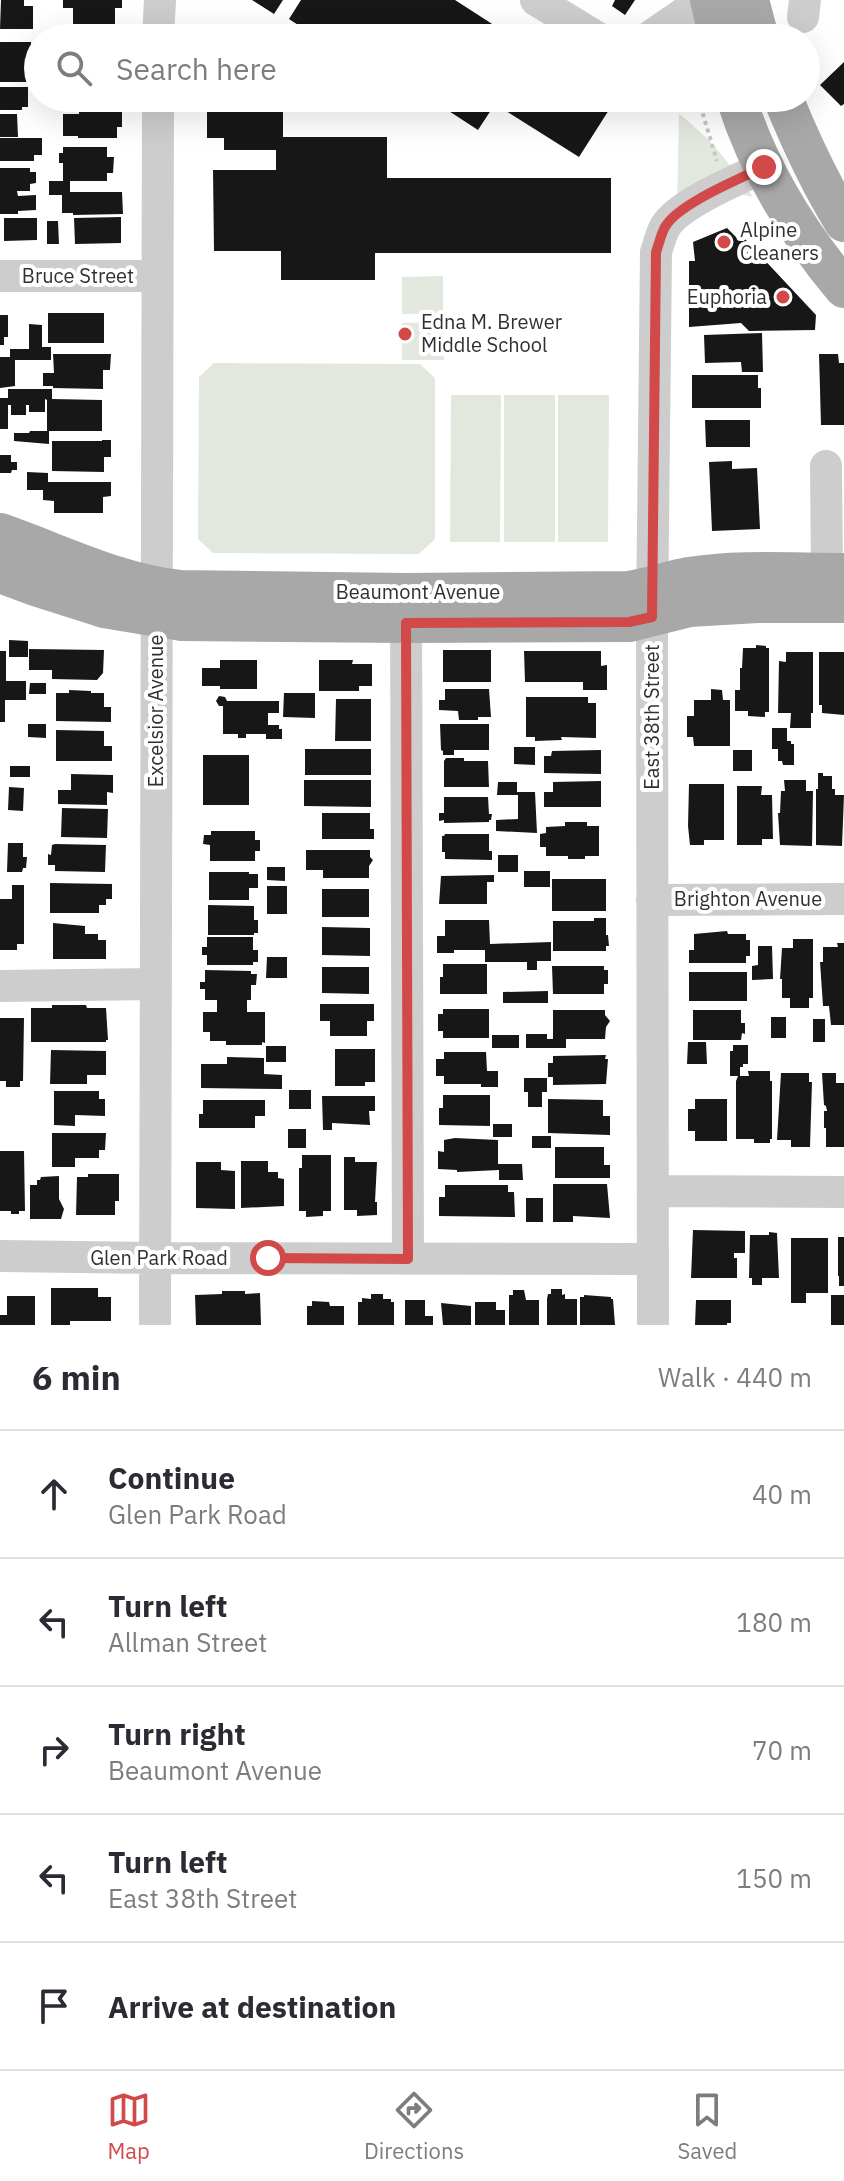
<!DOCTYPE html>
<meta charset="utf-8">
<style>
:root{--surface:#fff;--page:#f7f7f7;--text:#2b2b33;--muted:#7c7c81;--line:#e1e1e2;--accent:#d14948}
body{margin:0;font-family:"IBM Plex Sans",sans-serif;background:var(--page);color:var(--text)}
.stop{position:absolute;width:24px;height:24px;margin:-18px;border:6px solid #d14948;border-radius:50%;background:#fff}
.stop.end{background:#d14948;border-color:#fff;box-shadow:0 2px 8px #0008}
.list{margin:0;padding:0;list-style:none}
h2{display:flex;justify-content:space-between;align-items:center;height:104px;margin:0;padding:0 32px;font-size:34px}
h2 small{font-size:26px;font-weight:400;color:var(--muted)}
.list li{display:grid;grid-template-columns:52px 1fr auto;gap:24px;align-items:center;box-sizing:border-box;height:128px;padding:0 32px;border-top:2px solid var(--line)}
.list b{display:block;font-size:30px;white-space:nowrap}
.list p{margin:0;font-size:26px;white-space:nowrap;color:var(--muted)}
.list em{font-size:26px;font-style:normal;color:var(--muted)}
.icon{flex:none;width:44px;height:44px;fill:none;stroke:currentColor;stroke-width:2;stroke-linecap:round;stroke-linejoin:round}
.map{position:relative;flex:none;width:844px;height:1325px;overflow:hidden}
.search{position:absolute;background:var(--surface);box-shadow:0 8px 32px #0002;left:24px;right:24px;top:24px;height:88px;display:flex;align-items:center;gap:20px;box-sizing:border-box;padding:0 28px;border-radius:44px;color:var(--muted);font-size:30px}
.sheet{height:744px;background:var(--surface)}
nav{display:flex;justify-content:space-around;align-items:center;box-sizing:border-box;height:112px;border-top:2px solid var(--line);background:var(--surface);font-size:22px;color:var(--muted)}
nav a{display:grid;justify-items:center;gap:4px}
nav .on{color:var(--accent)}
.map>svg:first-child{display:block}
</style>
<div class="map">
<svg width="844" height="1325" viewBox="0 0 844 1325">
<rect width="100%" height="100%" fill="#fff"/>
<path fill="#e2e8dd" d="M679,114C713,140 729,163 753,197L739,194L677,208Z
M443,276V313L402,314V277Z
M443,322L444,360H402V323Z
M214,363L420,364L435,378V539L419,554L213,553L198,539L199,377Z
M451,395H501L500,542H450Z
M504,395H555V542H504Z
M558,395H609L608,542H558Z"/>
<path fill="#171717" d="M1,0H24V6H33V29H0Z
M63,0H122V8H115V34H112V38H80V34H73V8H63Z
M252,0H283L274,14Z
M301,0H455L514,38H318L289,19Z
M615,0H635L625,15L612,6Z
M0,42H31L32,82H0Z
M844,62V104L841,106L820,85Z
M0,87H28V107H22V110H0Z
M61,98H85V106H61Z
M207,98H283V137H387V178H611V253H375V280H281V251H214L213,170H276V150H224V138H207Z
M412,98H608L614,102L579,157L495,104L478,130L435,102L430,110Z
M79,111H122V127H117V138H78V136H63V114H79Z
M0,114H17L18,137H0Z
M0,138H42V155H34V161H0Z
M63,147H107V157H114L113,173H107V181H70V192H122L123,214L73,215V213H62V195H49V181H63V163H59V153H63Z
M0,168H30V172H36V183L30,184V191H17L18,196L36,195V210L18,211V214H0Z
M121,217V243L75,244L74,218Z
M4,218H37V240L4,241Z
M47,221H58L59,244H47Z
M727,228L739,240L745,239L816,315L815,330L749,331L741,323L689,327V261H695L693,242Z
M48,313H104V343H48Z
M0,315H8V337H4V345H0Z
M29,324L42,325V347H51V360H15V386L0,388V357H10V349H29Z
M762,333L763,372H742L741,362L705,363L704,335Z
M53,354H111L110,370H103V389L53,388V386H43V373H54Z
M819,354H838L839,363H844V425H821Z
M692,375H758V388H761V408H692Z
M8,389H52V399L102,400V431H47V400L45,399V412H29V405H26V415H11V405H8V429H0V398H8Z
M705,420H750V447H706Z
M30,431H49V444L14,441V433H29Z
M102,440H111V457H104V472L52,471V441H102Z
M0,455H11V462H17V470H12L11,473H0Z
M732,461V469L757,468L760,529L712,531L709,462Z
M27,472L48,473V482H111V496L103,497V513H54V501L43,500V490H27Z
M9,640L28,641V657H9Z
M756,645L766,646V648H769V712H765V717L748,716V711H735V690H740V668H742L743,648H756Z
M29,649L104,650L103,673L97,680L52,679V670H29Z
M443,650H491V682H443Z
M0,651H6V681H26V700H5V722H0Z
M524,651H601V666L607,665V690H583V682H525Z
M786,652H813V713H811V728H790L791,713H778L779,661L786,662Z
M819,652H844V715L822,713V705H819Z
M220,660H257V689H220V686H202V668H220Z
M319,660H353L352,664H372V686H359V691H319Z
M30,683H46V694H29Z
M445,689H489L491,717H478V720H459L458,711L439,710V700H445Z
M711,689L722,690L723,700H730V746H694L693,737H687V716H694V700H711Z
M69,690L91,691V693H104V707H111V722L56,721V693H69Z
M284,693H315V718L283,717Z
M219,696L225,697L227,701H279V713H268V725H279V729H282V739H266V734H246V738H238V734H223V706H219L216,701Z
M526,697H588V703H596V738L561,737L562,740L535,741V737H526Z
M336,699H371V741H335Z
M28,724H46V738L28,737Z
M440,724H489V750H454V755H443V751L441,750Z
M772,728H787V741H791V744H794V765H783L782,761H778V749H772Z
M56,730L104,731V746H112V761H56Z
M514,747H535V765L514,764Z
M305,749H371V775H305Z
M601,750V774L544,773V756H551L552,751Z
M733,750H752V771H733Z
M203,755H249V805H203Z
M446,758H464V761H488L489,787H444V761Z
M10,766H30V777H10Z
M818,773H823V776H832V789H835V795H844L842,846L816,845V789H818Z
M71,774L113,775V793L107,792V805L58,804V790H71Z
M304,780H371V807L304,806Z
M784,780H806V791H813L812,846L780,845L778,813H780L781,791H785Z
M601,781V807H544V792H553V782Z
M498,782H517V792H535L537,833L496,831V820L518,819V795H497Z
M689,784H724V840H704V845H690L688,826Z
M737,786H762L761,795H772L773,839H762V845H737Z
M9,787L24,788L23,811L8,810Z
M444,797H488L489,814H492L491,820H489V822L444,823V820L439,821V813H444Z
M62,808L108,809L107,838L61,837Z
M322,813H370V829H374V839H322Z
M565,822H587V826H599V856H585V859H568V856H546V847H540V834L546,833V827L565,826Z
M211,831H255V840H260V851H255V861H210V845L203,844L204,835H211Z
M445,834H489V851H492V860L445,859V852H442V836H444Z
M8,843H23V857H27L26,868H23L22,872H7Z
M55,844L106,845L105,872L55,871V865H48V854L51,855L52,845Z
M306,850H370V857L373,860L369,866V878H323V870H306Z
M498,855H518V872H498Z
M267,867H285V881L267,880Z
M524,871H550V887H524Z
M209,872H249V874H258V888H249V900H209Z
M494,875V882H487V904H439L441,876Z
M552,879H606V911H552Z
M50,883L112,884V899H106V905H99V913H50Z
M12,885H24V944H17V950H0V899H12Z
M267,886H287V914H267Z
M322,889H369V917H322Z
M208,905L254,906V920H258V933H254V935H208Z
M594,918H606V935H608L609,946H606V951H553V921H594Z
M445,920H489L490,944L551,942V961H537V970H527V962H485V950H454V953H437V936H445Z
M53,923L85,926V934H98V940H106V959H53Z
M322,927L370,928V956L322,955Z
M727,931L728,934H746V940H750V956H746V963H689V950H694V934Z
M207,937H253V950H258V962H253V965H207V955H202V947H207Z
M793,939H813V998H809V1008H790V998H782V979H780L782,948H793Z
M837,943H844V1025H831L829,1006H823L820,962H823V947H838Z
M758,946H772L773,979L752,980V966L758,965Z
M267,957H287V978H266Z
M443,964H487V994H440V977H443Z
M552,966H604V970H608V984H604V994H553Z
M322,967H369V994L322,993Z
M205,970L251,971V974H257L256,985H251V1000H247V1012H265V1043L262,1042V1045H226V1041H210V1032H203V1012H217V1000H205V989H200V982H205Z
M689,972H747V1001H689Z
M548,991V1003H503V992Z
M320,1004H374V1021H367V1036H330V1021H320Z
M52,1005H86L87,1008H106L108,1040H106V1042H31V1008H52Z
M443,1009H489V1038H443V1031H438V1014H443Z
M553,1010H605V1015L610,1021L606,1027L605,1039H566V1048H526V1034H547V1039H553Z
M693,1010H741V1023H745V1034L742,1033L741,1040H693Z
M771,1017H786V1038H771Z
M0,1018H24L23,1081H20V1087H6V1081H0Z
M813,1019H825V1042H813Z
M492,1035H519V1048H492Z
M688,1042H706L707,1064H687Z
M733,1045H748V1064H743V1067H740V1076H730V1051H733Z
M266,1046H286V1062H266Z
M335,1049H375V1082H365V1086H335Z
M51,1050L106,1051V1075H87V1084H50Z
M444,1052H486L487,1071H498V1087H481V1084H444V1076H436V1059H444Z
M606,1055L605,1059H608L606,1084L553,1085V1077H548V1063H553V1056Z
M227,1057L264,1058V1074L282,1075V1089L201,1088V1064H227Z
M748,1071H770V1081H772V1139H770V1143H754V1139H736V1081L738,1076H749Z
M781,1073H809V1082H812L810,1147H791V1140H777Z
M822,1073H836V1083H844V1147H826V1128H824V1111H827L826,1106L824,1105Z
M524,1078H547V1092H542V1107H528V1092H524Z
M289,1090H311V1109H289Z
M54,1091H99V1099H105V1116L75,1115V1126L54,1125Z
M443,1095H490V1126L439,1125V1108H443Z
M322,1096H375V1111H369L370,1125L332,1123V1130H323Z
M548,1099L603,1100V1116H610V1135L548,1133Z
M695,1099H727V1141H695V1131H688V1109H695Z
M203,1100H265V1116H255V1128H199V1114H203Z
M493,1124H512V1137H493Z
M288,1129H306V1148H288Z
M52,1133H106L105,1150H99V1158H75V1167H52Z
M532,1136H551V1148H532Z
M455,1138L498,1140V1164H522L523,1180H499V1170L457,1172V1170L438,1169V1151L444,1152V1140Z
M555,1147H604V1165H610V1178H555Z
M0,1151H24L25,1211H19V1214H11V1211H0Z
M302,1155H331V1211H323V1216L306,1217V1211H299V1168H302Z
M344,1157H355V1162H377L375,1202H377V1215L357,1216V1210H344Z
M241,1161H268V1172H278V1178L284,1179V1206L241,1208Z
M196,1162H221V1170L235,1171V1209L196,1208Z
M88,1174H119V1201H115V1215H76L77,1177H88Z
M59,1176V1199L64,1209L61,1219H30V1185H37V1180H40L41,1177Z
M553,1184H607L610,1218L573,1216V1222H553Z
M445,1185H508V1192H514L515,1217L439,1216V1197H445Z
M526,1198H543V1222H526Z
M693,1230L745,1231V1253H734V1258H737V1278H691Z
M769,1232L777,1233L779,1278H762V1285H752V1278H749L750,1235H769Z
M838,1237H844V1286H839V1276H838Z
M791,1238H828V1293H806V1303H791Z
M51,1288H98V1297H111V1321H70V1325H51Z
M551,1289H562V1295L565,1294V1299H577V1325H547V1299L548,1294H551Z
M513,1290H524L526,1300H539V1325H509V1295H513Z
M222,1291H245V1294L260,1293L261,1325H196L195,1295L222,1294Z
M371,1294H383V1299H391V1302H394V1325H358V1302H362V1298L371,1299Z
M584,1295L611,1297V1299H613L615,1325H580V1297H584Z
M831,1295H844V1325H831Z
M7,1296H35V1325H0V1315H7Z
M405,1300H425V1316H433V1325H405Z
M696,1300H731V1323H727V1325H695Z
M312,1301L329,1302L330,1306H344V1325H307V1306H312Z
M475,1302H496V1310H505V1325H475Z
M441,1303L471,1306V1325H443Z"/>
<g fill="none" stroke-linecap="round" stroke-linejoin="round">
<path stroke="#c7c7c7" stroke-width="4" stroke-dasharray="4 4" stroke-linecap="butt" d="M698,98L717,161"/>
<path stroke="#cdcdcd" stroke-width="32" d="M536,0L598,38
M803,17L805,0
M158,38L160,0
M648,38L703,0
M0,276H156
M826,466L827,573
M406,602L408,1259
M652,900L844,899
M0,986L156,984
M653,1191L844,1192
M0,1256L155,1258L653,1259
M155,1325L158,98
M653,1325L652,617L656,252C659,244 661,234 665,227C678,204 739,179 764,167"/>
<path stroke="#a8a8a8" stroke-width="40" d="M710,0L719,38
M749,0L759,38
M736,98C758,168 797,232 844,288
M783,98C800,140 820,183 844,222
M0,533C58,553 119,584 180,590L406,593L628,591C649,588 668,581 689,577C739,569 793,573 844,573
M0,573L35,586L104,608L182,621L406,623L629,622L689,607L757,603H844"/>
</g>
<g fill="none" stroke-linecap="round" stroke-linejoin="round">
<path stroke="#d14948" stroke-width="10" d="M268,1258L408,1259L406,623L629,622L652,617L656,252C659,244 661,234 665,227C678,204 739,179 764,167"/>
</g>
<g fill="#d14948" stroke="#fff" stroke-width="3">
<circle cx="724" cy="242" r="8"/>
<circle cx="783" cy="297" r="8"/>
<circle cx="405" cy="334" r="8"/>
</g>
<g text-anchor="middle" stroke-width="8" stroke-linejoin="round" paint-order="stroke">
<g font-size="20" fill="#303030" stroke="#fff" text-anchor="start">
<text x="740" y="237">Alpine<tspan x="740" dy="23">Cleaners</tspan></text>
<text x="767" y="304" text-anchor="end">Euphoria</text>
<text x="421" y="329">Edna M. Brewer<tspan x="421" dy="23">Middle School</tspan></text>
</g>
<g font-size="20" fill="#303030" stroke="#fff">
<text x="78" y="283">Bruce Street</text>
<text x="418" y="599">Beaumont Avenue</text>
<text transform="translate(156 711) rotate(-90)" y="7">Excelsior Avenue</text>
<text transform="translate(652 717) rotate(-90)" y="7">East 38th Street</text>
<text x="748" y="906">Brighton Avenue</text>
<text x="159" y="1265">Glen Park Road</text>
</g>
</g>
</svg>
<div class="stop" style="left:268px;top:1258px"></div>
<div class="stop end" style="left:764px;top:167px"></div>
<div class="search"><svg class="icon" aria-label="search" viewBox="0 0 24 24"><circle cx="10" cy="10" r="6"/><path d="M15 15l6 6"/></svg>Search here</div>
</div>
<section class="sheet">
<h2>6 min<small>Walk · 440 m</small></h2>
<ul class="list">
<li><svg class="icon" aria-label="ahead" viewBox="0 0 24 24"><path d="M12 20V5M6 11l6-6 6 6"/></svg><div><b>Continue</b><p>Glen Park Road</p></div><em>40 m</em></li>
<li><svg class="icon" aria-label="left" viewBox="0 0 24 24"><path d="M17 20v-9H6M10 6l-5 5 5 5"/></svg><div><b>Turn left</b><p>Allman Street</p></div><em>180 m</em></li>
<li><svg class="icon" aria-label="right" viewBox="0 0 24 24"><path d="M7 20v-9h11M14 6l5 5-5 5"/></svg><div><b>Turn right</b><p>Beaumont Avenue</p></div><em>70 m</em></li>
<li><svg class="icon" aria-label="left" viewBox="0 0 24 24"><path d="M17 20v-9H6M10 6l-5 5 5 5"/></svg><div><b>Turn left</b><p>East 38th Street</p></div><em>150 m</em></li>
<li><svg class="icon" aria-label="arrive" viewBox="0 0 24 24"><path d="M6 21V4h12l-3 4 3 4H6"/></svg><div><b>Arrive at destination</b></div></li>
</ul>
</section>
<nav>
<a class="on"><svg class="icon" aria-label="map" viewBox="0 0 24 24"><path d="M3 6l6-2 6 2 6-2v14l-6 2-6-2-6 2zM9 4v14M15 6v14"/></svg>Map</a>
<a><svg class="icon" aria-label="directions" viewBox="0 0 24 24"><path d="M12 3l9 9-9 9-9-9zM9 14v-3h6M13 9l2 2-2 2"/></svg>Directions</a>
<a><svg class="icon" aria-label="saved" viewBox="0 0 24 24"><path d="M7 4h10v16l-5-4-5 4z"/></svg>Saved</a>
</nav>
